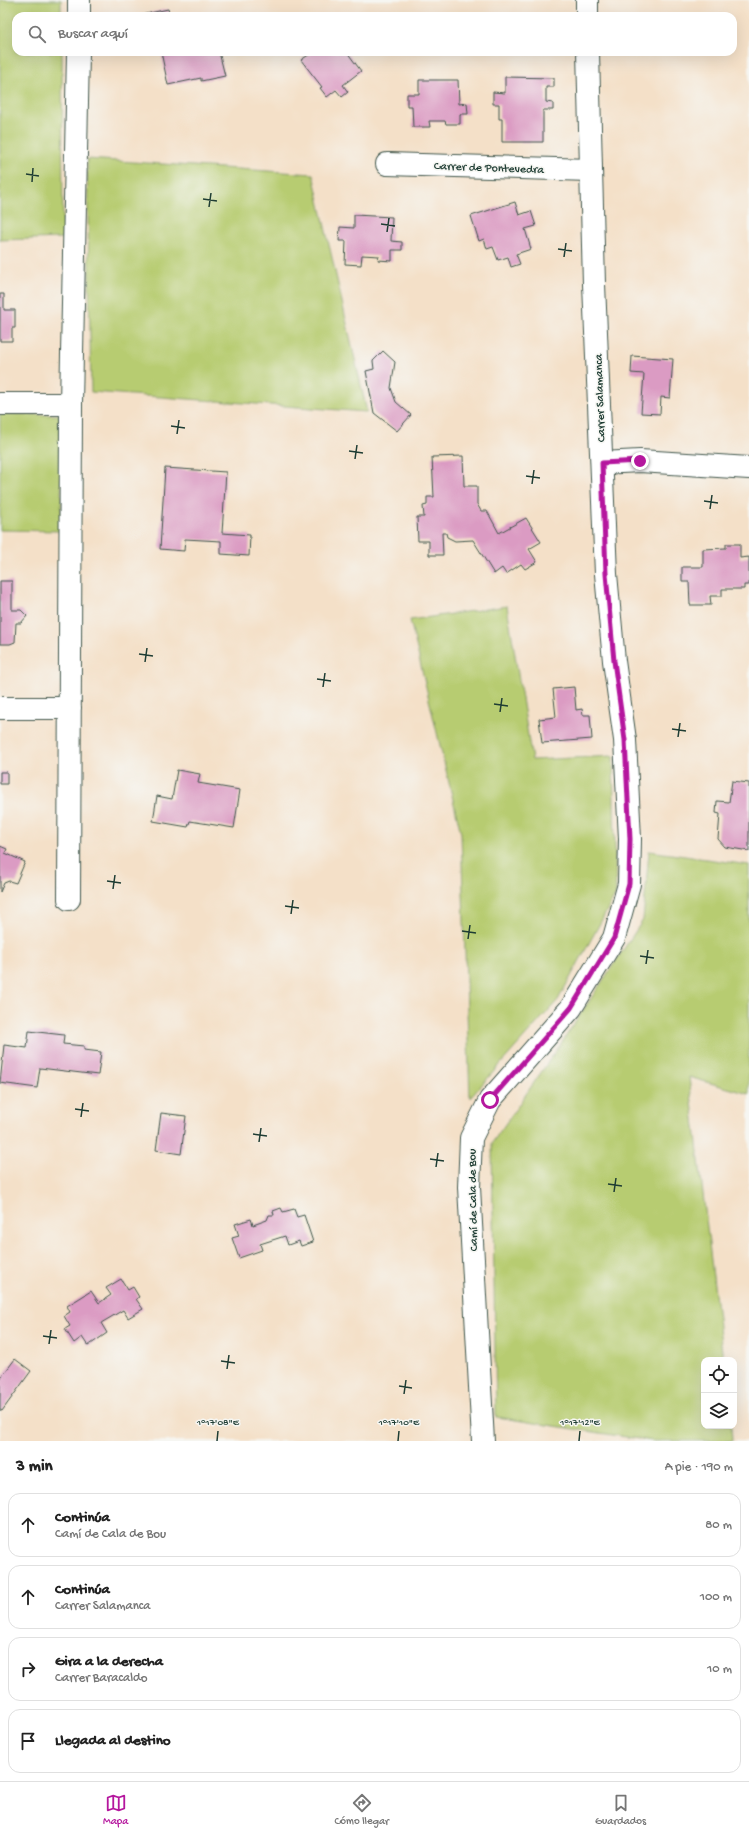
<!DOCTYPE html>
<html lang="es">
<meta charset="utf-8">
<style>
:root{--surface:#fff;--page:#f6f6f6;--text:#222;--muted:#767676;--line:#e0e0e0;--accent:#b5179e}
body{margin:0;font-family:"Gochi Hand",sans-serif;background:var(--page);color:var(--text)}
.controls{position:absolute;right:12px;bottom:12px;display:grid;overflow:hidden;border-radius:8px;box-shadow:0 4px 16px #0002}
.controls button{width:36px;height:36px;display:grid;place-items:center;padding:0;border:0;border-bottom:1px solid var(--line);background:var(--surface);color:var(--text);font:20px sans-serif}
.stop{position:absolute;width:12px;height:12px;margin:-9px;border:3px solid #b5179e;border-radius:50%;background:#fff}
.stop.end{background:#b5179e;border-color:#fff;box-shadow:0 1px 4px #0008}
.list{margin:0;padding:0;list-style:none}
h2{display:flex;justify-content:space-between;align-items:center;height:52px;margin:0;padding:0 16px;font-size:17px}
h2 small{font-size:13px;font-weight:400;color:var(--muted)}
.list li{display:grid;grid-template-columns:26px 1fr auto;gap:12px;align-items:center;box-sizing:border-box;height:64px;margin:0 8px 8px;padding:0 8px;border:1px solid var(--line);border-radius:12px}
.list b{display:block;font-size:15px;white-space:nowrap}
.list p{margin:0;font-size:13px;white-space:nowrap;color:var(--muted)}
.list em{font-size:13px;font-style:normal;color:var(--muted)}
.icon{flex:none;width:22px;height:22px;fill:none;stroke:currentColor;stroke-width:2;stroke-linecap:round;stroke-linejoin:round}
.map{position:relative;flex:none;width:749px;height:1441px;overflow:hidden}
.search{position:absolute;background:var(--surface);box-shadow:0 4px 16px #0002;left:12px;right:12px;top:12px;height:44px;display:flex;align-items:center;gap:10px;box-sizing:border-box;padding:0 14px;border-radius:12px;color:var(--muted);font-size:15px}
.sheet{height:340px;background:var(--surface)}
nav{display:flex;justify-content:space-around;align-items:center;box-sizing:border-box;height:56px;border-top:1px solid var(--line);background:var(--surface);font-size:11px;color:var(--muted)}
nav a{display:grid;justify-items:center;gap:2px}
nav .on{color:var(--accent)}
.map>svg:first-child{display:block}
</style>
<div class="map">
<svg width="749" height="1441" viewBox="0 0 749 1441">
<rect width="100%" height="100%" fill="#f6f6f2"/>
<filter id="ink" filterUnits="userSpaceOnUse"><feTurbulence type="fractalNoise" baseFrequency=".025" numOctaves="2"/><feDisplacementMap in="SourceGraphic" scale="8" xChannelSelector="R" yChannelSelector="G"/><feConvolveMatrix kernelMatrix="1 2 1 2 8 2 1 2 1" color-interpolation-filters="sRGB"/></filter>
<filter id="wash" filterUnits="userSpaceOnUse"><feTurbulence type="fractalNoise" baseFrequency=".012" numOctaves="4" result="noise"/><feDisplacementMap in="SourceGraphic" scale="16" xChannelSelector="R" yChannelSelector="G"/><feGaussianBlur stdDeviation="0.9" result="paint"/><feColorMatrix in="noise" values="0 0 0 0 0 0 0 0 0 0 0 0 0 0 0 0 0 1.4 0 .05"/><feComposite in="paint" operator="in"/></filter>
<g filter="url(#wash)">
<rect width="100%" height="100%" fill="#f4e0c8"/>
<path fill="#b7cc71" stroke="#6b8452" d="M0,0H61V16H16V52H62L63,238L0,240Z
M87,159L313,174L367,412L91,392Z
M0,414L62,415L61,531L0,530Z
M507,606L532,760L613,756L616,894L558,1000L470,1098L461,833L410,620Z
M649,851L749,865V1094L689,1077L723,1360H704V1426H731L732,1441H652L496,1417L492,1143L558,1048L643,920Z"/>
<g id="blocks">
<path fill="#db9bc3" d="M168,9L170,16H141V15Z
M161,52H219L225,76L201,81V78L168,85Z
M313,52H347L361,71L343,85L348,92L342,97L336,90L327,97L320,88L322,87L301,60Z
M505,77L554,78V87H546V102L553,103V110H543V142H502V119H499V104H493V92L505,93Z
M419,80H458L459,104L467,103L468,114H460V124H446L445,121H429L430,127H413L412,106H407V94H419Z
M515,202L519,215L531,211L536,226L525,229L531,249L516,254L520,264L511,267L508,257L498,260L493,247L487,249L484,239L479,241L471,216Z
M354,215L392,217L391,241L402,242V250H392V261L378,260L379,256L362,255L361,265L345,264L346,241H339L340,227L354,228Z
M0,294H4V310H15V328H12V341H0Z
M383,351L395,362L391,388L396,402L411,415L397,431L374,413L366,371L374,369L373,361Z
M632,356L673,359L670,398L661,397L660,414L641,413L644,374L631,373Z
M463,456L464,486H477V504L481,511H487L499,533L526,518L541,542L529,549L537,562L525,569L521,564L506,574L502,568L494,574L473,540L455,541L447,537L446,533H442L443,555H429V541H418L417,517H424L423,506L427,505V497H434L432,457Z
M165,468L226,472L222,533L250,535L249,556L221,554V541L185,539L184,551L160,549Z
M726,544H740V558L749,557V585H744V589H722V596H710L711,605H690L689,582H682V567H703V549L726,548Z
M0,581H12V610H21L27,616L21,623H16L15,642L10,644H0Z
M574,687L576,710L582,709L583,715H590L592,739L542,743L539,719L556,717L553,689Z
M177,770L200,774L198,783L240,790L234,828L190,821L188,827L153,821L157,796L172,799Z
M0,772H7V784H0Z
M732,781L749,783V851L725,847L718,839L720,814L716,813L717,801L729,802Z
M0,846L7,849L5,853L25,862L16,883L9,881L4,883L0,892Z
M29,1031L64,1035L63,1044L84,1046V1050L101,1052L98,1075L40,1068L37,1088L0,1083L4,1045L27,1048Z
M161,1113L186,1116L181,1154L156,1150Z
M281,1208L283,1212L294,1209L297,1217L304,1215L313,1242L301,1246L299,1241L288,1245L285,1236L260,1244L262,1250L239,1258L232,1238L239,1236L235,1224L251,1219L253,1225L267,1220L269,1215H274L273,1211Z
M121,1279L128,1290L133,1287L139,1297L136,1299L143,1309L128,1318L123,1310L101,1323L107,1333L88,1346L82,1337L74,1343L65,1329L70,1326L64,1316L70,1312L67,1306L91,1291L99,1303L111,1295L106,1288Z
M15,1359L31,1371L2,1411L0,1410V1379Z"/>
</g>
</g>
<g filter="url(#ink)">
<use href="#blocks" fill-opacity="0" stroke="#3f554a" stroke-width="1"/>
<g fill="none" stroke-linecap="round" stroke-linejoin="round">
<g stroke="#3f554a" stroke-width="24">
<path id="street" d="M587,0V16
M79,16V0
M387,164L591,170
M0,404H71
M602,463L640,461L749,468
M0,708H70
M69,899L71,404L78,52
M483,1441L469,1187L471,1138L490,1100L571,1008L614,938L629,884L630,839L625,740L614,661L606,574L594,284L588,52"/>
</g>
<use href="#street" stroke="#fff" stroke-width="22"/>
</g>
</g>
<g fill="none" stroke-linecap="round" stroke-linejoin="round" filter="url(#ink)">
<path stroke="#b5179e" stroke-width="5" d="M490,1100L571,1008L614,938L629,884L630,839L625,740L614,661L606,574L602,463L640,461"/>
</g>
<path fill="none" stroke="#1f3d34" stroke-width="1.5" d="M26,174L39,176M32,182L33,168M203,199L217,201M209,207L211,193M381,224L395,226M387,232L389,218M558,249L572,251M564,257L566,243M171,426L185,428M177,434L179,420M349,451L363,453M355,459L357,445M526,476L540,478M532,484L534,470M704,501L718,503M710,509L712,495M139,654L153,656M145,662L147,648M317,679L331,681M323,687L325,673M494,704L508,706M500,712L502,698M672,729L686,731M678,737L680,723M107,881L121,883M113,889L115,875M285,906L299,908M291,914L293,900M462,931L476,933M468,939L470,925M640,956L654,958M646,964L648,950M75,1109L89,1111M81,1117L83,1103M253,1134L267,1136M259,1142L261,1128M430,1159L444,1161M436,1167L438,1153M608,1184L622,1186M614,1192L616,1178M43,1336L57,1338M49,1344L51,1330M221,1361L235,1363M227,1369L229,1355M399,1386L412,1388M404,1394L406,1380M217,1441L218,1431M398,1441L399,1431M579,1441L580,1431"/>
<g text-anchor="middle" stroke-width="3" stroke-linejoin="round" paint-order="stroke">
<g font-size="12" fill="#1f3d34" stroke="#f6f6f2">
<text transform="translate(489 167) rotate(2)" y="4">Carrer de Pontevedra</text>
<text transform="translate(599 398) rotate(-92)" y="4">Carrer Salamanca</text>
<text transform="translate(472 1200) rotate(-91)" y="4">Camí de Cala de Bou</text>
</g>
</g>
<g font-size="10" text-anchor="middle" fill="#1f3d34" stroke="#f6f6f2" stroke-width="3" stroke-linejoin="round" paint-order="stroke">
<text x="218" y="1425">1°17'08"E</text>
<text x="399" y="1425">1°17'10"E</text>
<text x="580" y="1425">1°17'12"E</text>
</g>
</svg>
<div class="controls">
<button><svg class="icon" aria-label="locate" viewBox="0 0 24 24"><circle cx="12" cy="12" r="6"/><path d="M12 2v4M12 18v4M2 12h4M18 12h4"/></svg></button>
<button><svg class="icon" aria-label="layers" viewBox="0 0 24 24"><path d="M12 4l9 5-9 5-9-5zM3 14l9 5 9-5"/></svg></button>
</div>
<div class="stop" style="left:490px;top:1100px"></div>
<div class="stop end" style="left:640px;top:461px"></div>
<div class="search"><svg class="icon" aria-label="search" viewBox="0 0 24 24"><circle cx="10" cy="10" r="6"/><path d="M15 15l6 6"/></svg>Buscar aquí</div>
</div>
<section class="sheet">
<h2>3 min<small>A pie · 190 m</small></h2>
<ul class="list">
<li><svg class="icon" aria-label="ahead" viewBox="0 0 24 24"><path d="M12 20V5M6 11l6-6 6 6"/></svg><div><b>Continúa</b><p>Camí de Cala de Bou</p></div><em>80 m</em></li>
<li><svg class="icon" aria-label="ahead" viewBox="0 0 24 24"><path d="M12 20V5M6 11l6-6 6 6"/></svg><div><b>Continúa</b><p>Carrer Salamanca</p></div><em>100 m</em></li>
<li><svg class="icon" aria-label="right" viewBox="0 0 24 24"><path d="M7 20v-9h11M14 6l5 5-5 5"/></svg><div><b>Gira a la derecha</b><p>Carrer Baracaldo</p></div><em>10 m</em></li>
<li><svg class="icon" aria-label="arrive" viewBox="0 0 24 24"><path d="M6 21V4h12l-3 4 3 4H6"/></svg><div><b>Llegada al destino</b></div></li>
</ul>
</section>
<nav>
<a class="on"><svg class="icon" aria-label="map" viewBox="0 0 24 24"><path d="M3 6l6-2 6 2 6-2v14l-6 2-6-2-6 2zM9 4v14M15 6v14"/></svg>Mapa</a>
<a><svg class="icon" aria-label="directions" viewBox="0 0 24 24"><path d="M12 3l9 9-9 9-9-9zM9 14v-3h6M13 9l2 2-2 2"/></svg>Cómo llegar</a>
<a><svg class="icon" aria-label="saved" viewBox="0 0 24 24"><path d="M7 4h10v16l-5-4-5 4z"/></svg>Guardados</a>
</nav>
